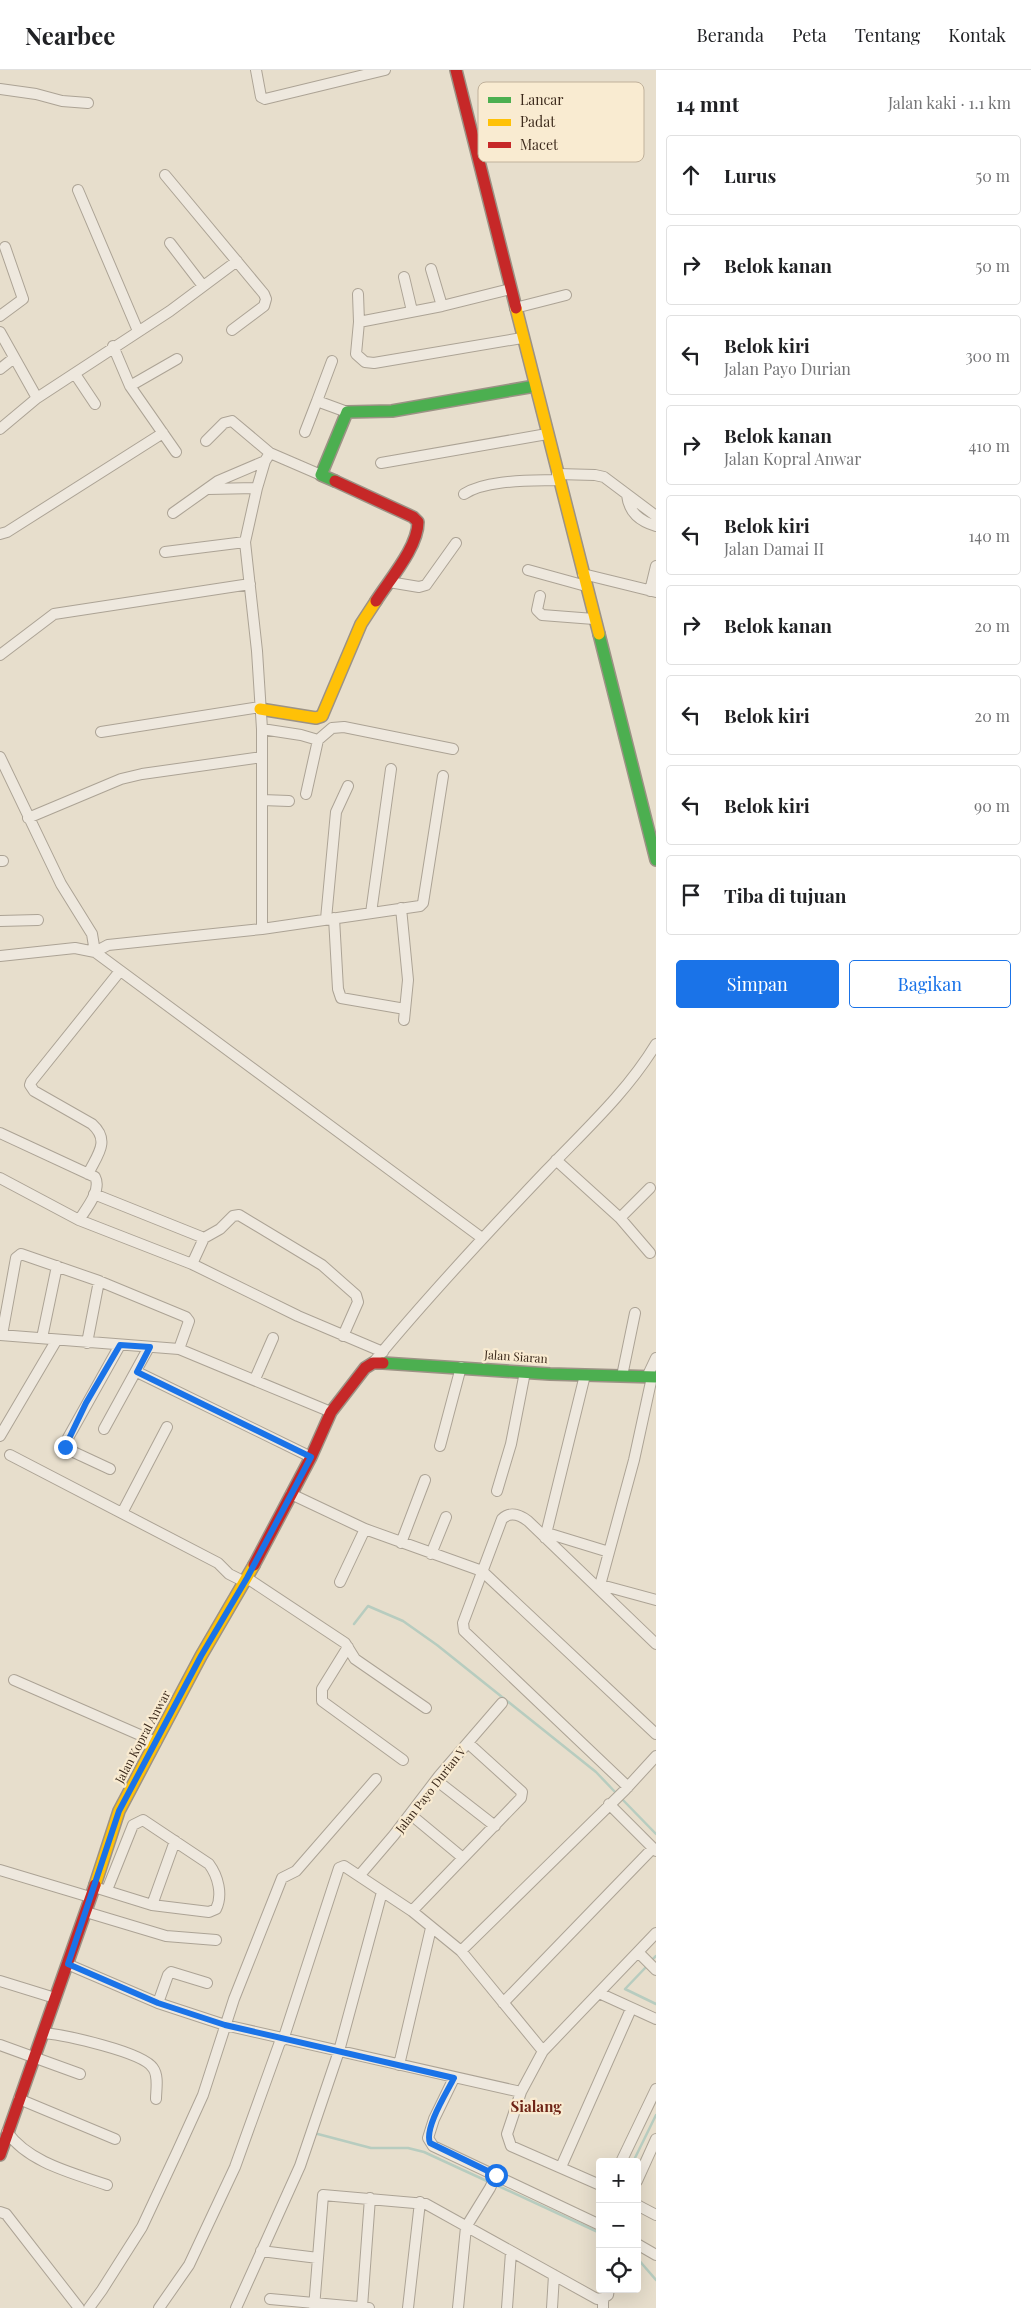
<!DOCTYPE html>
<html lang="id">
<meta charset="utf-8">
<style>
:root{--surface:#fff;--page:#f6f6f6;--text:#202124;--muted:#757577;--line:#e0e0e0;--accent:#1a73e8}
body{margin:0;font-family:"Playfair Display",serif;background:var(--page);color:var(--text)}
.controls{position:absolute;right:15px;bottom:15px;display:grid;overflow:hidden;border-radius:5px;box-shadow:0 5px 20px #0002}
.controls button{width:45px;height:45px;display:grid;place-items:center;padding:0;border:0;border-bottom:1px solid var(--line);background:var(--surface);color:var(--text);font:25px sans-serif}
.stop{position:absolute;width:15px;height:15px;margin:-11px;border:4px solid #1a73e8;border-radius:50%;background:#fff}
.stop.end{background:#1a73e8;border-color:#fff;box-shadow:0 1px 5px #0008}
.list{margin:0;padding:0;list-style:none}
h2{display:flex;justify-content:space-between;align-items:center;height:65px;margin:0;padding:0 20px;font-size:21px}
h2 small{font-size:16px;font-weight:400;color:var(--muted)}
.list li{display:grid;grid-template-columns:32px 1fr auto;gap:15px;align-items:center;box-sizing:border-box;height:80px;margin:0 10px 10px;padding:0 10px;border:1px solid var(--line);border-radius:5px}
.list b{display:block;font-size:19px;white-space:nowrap}
.list p{margin:0;font-size:16px;white-space:nowrap;color:var(--muted)}
.list em{font-size:16px;font-style:normal;color:var(--muted)}
.actions{display:flex;gap:10px;padding:15px 20px}
.actions a{flex:1;padding:11px 0;border:1px solid var(--accent);border-radius:5px;text-align:center;font-size:18px;color:var(--accent)}
.actions .main{background:var(--accent);color:#fff}
.icon{flex:none;width:28px;height:28px;fill:none;stroke:currentColor;stroke-width:2;stroke-linecap:round;stroke-linejoin:round}
.map{position:relative;flex:none;width:656px;height:2238px;overflow:hidden}
header{display:flex;align-items:center;gap:30px;box-sizing:border-box;height:70px;padding:0 25px;background:var(--surface);border-bottom:1px solid var(--line)}
header strong{font-size:24px}
nav{display:flex;gap:28px;margin-inline-start:auto;font-size:18px}
main{display:flex}
aside{flex:1;background:var(--surface)}
.map>svg:first-child{display:block}
</style>
<header>
<strong>Nearbee</strong>
<nav><a>Beranda</a><a>Peta</a><a>Tentang</a><a>Kontak</a></nav>
</header>
<main>
<div class="map">
<svg width="656" height="2238" viewBox="0 0 656 2238">
<rect width="100%" height="100%" fill="#e7decc"/>
<g fill="none" stroke-linecap="round" stroke-linejoin="round">
<path stroke="#b7ccbf" stroke-width="2.5" d="M354,1554L368,1536L403,1551L437,1575L596,1702L617,1724
M621,1728L656,1764
M650,1892L656,1886
M647,1896L625,1919L656,1934
M314,2063L371,2078H408L424,2082L489,2112
M633,2092L656,2045
M494,2114L600,2163
M637,2188L656,2210"/>
<g stroke="#aca395" stroke-width="12">
<path id="street" d="M256,0L261,27L265,29L385,0
M0,19L36,24L62,31L88,33
M165,105L264,224L266,229L264,236L232,260
M78,120L138,261
M170,173L203,216
M431,199L442,236
M404,207L412,241
M358,224L359,252L356,284L365,292L374,293L522,268
M515,238L566,225
M0,246L23,229L5,177
M359,252L442,236L510,219
M0,262L37,328
M113,276L130,316L176,382
M0,299L14,288
M75,304L95,334
M130,316L177,289
M317,331L332,291
M0,359L37,328L170,241L237,191
M305,362L317,331L347,342
M206,371L224,353L232,351L270,383L265,391L257,418L245,472L257,581L262,659V859
M270,383L321,405
M381,393L547,364
M557,404L595,405L604,407L656,446
M208,419L257,418
M464,424C487,409 532,411 559,410
M627,425C629,443 640,451 656,456
M173,443L218,411L265,391
M0,464L7,462L163,363
M165,482L245,472
M528,500L586,516
M583,504L656,522
M389,512L419,517L426,515L456,473
M650,521L656,496
M540,526L537,540L542,545L594,549
M0,585L54,544L250,514
M262,659L301,665L318,670L306,724
M101,662L260,637
M318,670L332,658L344,657L453,679
M0,687L61,814L92,864L94,876L91,881
M262,730L289,731
M28,748L121,709L142,704L262,687
M0,791H3
M401,838L408,910L404,950
M371,843L391,699
M334,848L338,919L341,928L405,939
M326,849L336,742L348,716
M0,851L38,850
M95,882L108,875L262,859L420,836L423,833L443,706
M0,886L75,878L95,882L482,1168
M0,1063L95,1107C102,1120 86,1139 79,1150
M556,1090L620,1148L650,1183
M88,1104C97,1085 111,1071 92,1054L34,1021L30,1015L31,1012L120,901
M0,1108L79,1150L192,1194L298,1246L383,1282
M94,1124L204,1168L220,1159L233,1146L239,1145L322,1195L356,1225L358,1232L343,1266
M620,1148L650,1118
M192,1194L204,1168
M0,1265L179,1279L331,1342
M2,1265L16,1188L21,1184L99,1211L186,1247L189,1251L179,1279
M42,1268L57,1196
M87,1273L99,1211
M373,1293C428,1226 487,1163 546,1101C584,1061 627,1022 656,974
M137,1302L311,1387
M622,1306L635,1243
M647,1307L656,1288
M255,1309L273,1268
M104,1359L149,1277
M0,1366L56,1271
M440,1376L461,1297
M10,1385L218,1493L229,1504L245,1512
M110,1399L67,1379L64,1375L120,1275
M497,1421L511,1374L525,1302
M291,1424L365,1459L482,1501L656,1664
M122,1443L167,1357
M547,1463L609,1482
M545,1468L585,1305
M401,1473L425,1410
M431,1484L446,1447
M247,1508L345,1573L355,1589L426,1638
M340,1512L365,1459
M601,1515L656,1530
M599,1519L634,1390L652,1307
M348,1577L322,1619V1631L403,1690
M14,1610L156,1672
M436,1710L495,1756
M628,1717L464,1561L463,1553L502,1449C510,1441 520,1445 528,1451L656,1574
M609,1734L656,1781
M410,1744L463,1788
M0,1800L90,1827
M359,1806L394,1765L439,1706L502,1633
M94,1817L152,1835L209,1842L216,1839C223,1825 218,1806 209,1794L143,1750L133,1755L107,1820
M152,1835L175,1771
M412,1841L521,1728L522,1722L468,1673
M86,1842L166,1866L216,1870
M461,1881L625,1720L656,1686
M638,1882L656,1900
M67,1894L158,1933L225,1955L521,2022
M0,1911L55,1928
M599,1923L656,1949
M158,1933L168,1905L171,1902L207,1913
M503,1933L653,1778
M44,1963C65,1965 143,1982 153,1998C159,2006 156,2020 156,2029
M283,1970L339,1798L344,1796L412,1841L461,1881L543,1981
M0,1975L80,2004
M399,1995L431,1858
M454,2008L434,2049L428,2068L433,2076L600,2155
M19,2029L115,2069
M7,2062C29,2093 73,2103 107,2115
M621,2092L656,2019
M561,2097L631,1939
M637,2111L656,2069
M600,2115L511,2076L507,2064L521,2022L543,1981L656,1863
M637,2135L656,2145
M0,2142L6,2144L79,2238
M637,2174L656,2185
M261,2181L318,2188
M270,2229L369,2238
M362,2237L370,2128
M89,2238L102,2220L142,2157L178,2080L203,2025L234,1929L282,1808L296,1801L376,1709
M159,2238L189,2195L235,2097L281,1969
M236,2238L300,2096L339,1981L382,1822
M314,2238L323,2125L426,2134L597,2229L603,2228
M408,2238L420,2132
M458,2238L466,2157L490,2118L496,2105
M507,2238L511,2182
M552,2238L554,2205
M603,2238V2228L608,2225L609,2219"/>
</g>
<g stroke="#9c9285" stroke-width="14">
<path id="fast" d="M335,411L321,405L347,342L392,341L535,316
M599,564L656,790
M383,1293L550,1304L656,1307"/>
</g>
<g stroke="#9c9285" stroke-width="14">
<path id="slow" d="M516,238L599,564
M260,639L316,648L322,646L361,554L376,531
M95,1815L119,1741L201,1586L254,1495"/>
</g>
<g stroke="#9c9285" stroke-width="14">
<path id="jam" d="M456,0L516,238
M335,411L413,447L418,452C418,477 390,509 376,531
M254,1495L311,1387L331,1342L365,1298L373,1293H383
M0,2085L95,1815"/>
</g>
<use href="#street" stroke="#eee8de" stroke-width="10"/>
<use href="#fast" stroke="#4caf50" stroke-width="11"/>
<use href="#slow" stroke="#ffc107" stroke-width="11"/>
<use href="#jam" stroke="#c62828" stroke-width="11"/>
</g>
<g fill="none" stroke-linecap="round" stroke-linejoin="round">
<path stroke="#1a73e8" stroke-width="6" d="M65,1377L86,1333L120,1275L150,1277L137,1302L311,1387L247,1508L201,1586L119,1741L68,1894L158,1933L225,1955L454,2008C447,2022 424,2058 430,2073L496,2105"/>
</g>
<g text-anchor="middle" stroke-width="4.5" stroke-linejoin="round" paint-order="stroke">
<g font-size="12" fill="#3c2a1c" stroke="#f9ebd1">
<text transform="translate(516 1287) rotate(4)" y="4">Jalan Siaran</text>
<text transform="translate(143 1667) rotate(-62)" y="4">Jalan Kopral Anwar</text>
<text transform="translate(431 1720) rotate(-52)" y="4">Jalan Payo Durian V</text>
</g>
<g font-size="15" font-weight="bold" fill="#6e2416" stroke="#f9ebd1">
<text x="536" y="2042">Sialang</text>
</g>
</g>
<rect x="478" y="12" width="166" height="80" rx="8" fill="#f9ebd1" stroke="#c0b19b" stroke-width="1"/>
<rect x="488" y="27" width="23" height="6" fill="#4caf50"/>
<rect x="488" y="49" width="23" height="7" fill="#ffc107"/>
<rect x="488" y="72" width="23" height="6" fill="#c62828"/>
<g font-size="14" fill="#3c2a1c">
<text x="520" y="35">Lancar</text>
<text x="520" y="57">Padat</text>
<text x="520" y="80">Macet</text>
</g>
</svg>
<div class="controls">
<button>+</button>
<button>−</button>
<button><svg class="icon" aria-label="locate" viewBox="0 0 24 24"><circle cx="12" cy="12" r="6"/><path d="M12 2v4M12 18v4M2 12h4M18 12h4"/></svg></button>
</div>
<div class="stop" style="left:496px;top:2105px"></div>
<div class="stop end" style="left:65px;top:1377px"></div>
</div>
<aside>
<h2>14 mnt<small>Jalan kaki · 1.1 km</small></h2>
<ul class="list">
<li><svg class="icon" aria-label="ahead" viewBox="0 0 24 24"><path d="M12 20V5M6 11l6-6 6 6"/></svg><div><b>Lurus</b></div><em>50 m</em></li>
<li><svg class="icon" aria-label="right" viewBox="0 0 24 24"><path d="M7 20v-9h11M14 6l5 5-5 5"/></svg><div><b>Belok kanan</b></div><em>50 m</em></li>
<li><svg class="icon" aria-label="left" viewBox="0 0 24 24"><path d="M17 20v-9H6M10 6l-5 5 5 5"/></svg><div><b>Belok kiri</b><p>Jalan Payo Durian</p></div><em>300 m</em></li>
<li><svg class="icon" aria-label="right" viewBox="0 0 24 24"><path d="M7 20v-9h11M14 6l5 5-5 5"/></svg><div><b>Belok kanan</b><p>Jalan Kopral Anwar</p></div><em>410 m</em></li>
<li><svg class="icon" aria-label="left" viewBox="0 0 24 24"><path d="M17 20v-9H6M10 6l-5 5 5 5"/></svg><div><b>Belok kiri</b><p>Jalan Damai II</p></div><em>140 m</em></li>
<li><svg class="icon" aria-label="right" viewBox="0 0 24 24"><path d="M7 20v-9h11M14 6l5 5-5 5"/></svg><div><b>Belok kanan</b></div><em>20 m</em></li>
<li><svg class="icon" aria-label="left" viewBox="0 0 24 24"><path d="M17 20v-9H6M10 6l-5 5 5 5"/></svg><div><b>Belok kiri</b></div><em>20 m</em></li>
<li><svg class="icon" aria-label="left" viewBox="0 0 24 24"><path d="M17 20v-9H6M10 6l-5 5 5 5"/></svg><div><b>Belok kiri</b></div><em>90 m</em></li>
<li><svg class="icon" aria-label="arrive" viewBox="0 0 24 24"><path d="M6 21V4h12l-3 4 3 4H6"/></svg><div><b>Tiba di tujuan</b></div></li>
</ul>
<div class="actions"><a class="main">Simpan</a><a>Bagikan</a></div>
</aside>
</main>
